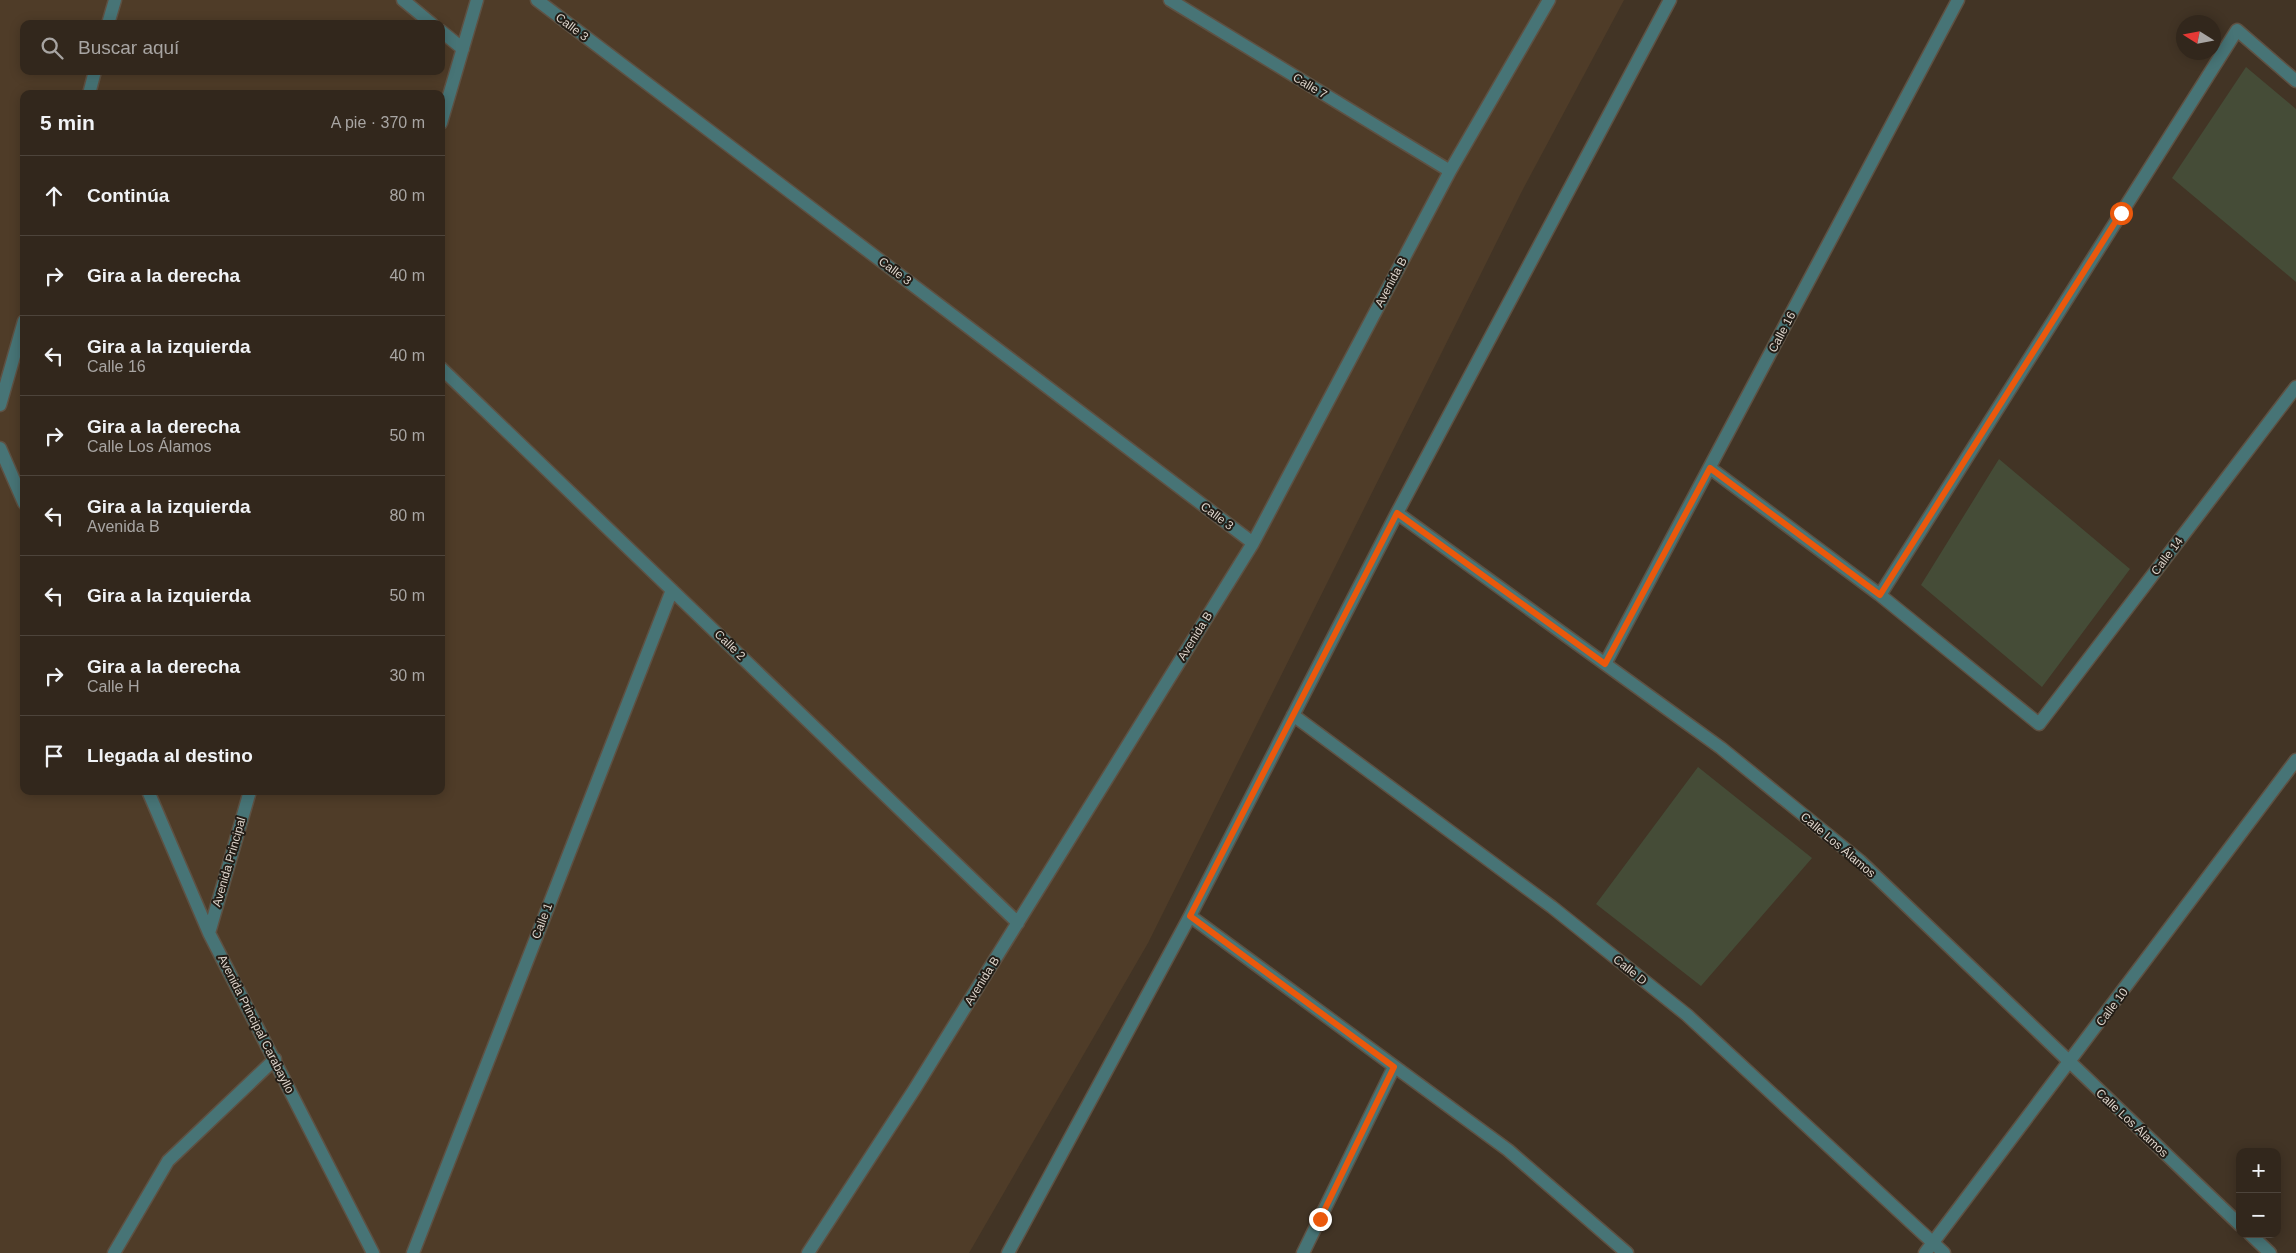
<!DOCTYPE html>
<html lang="es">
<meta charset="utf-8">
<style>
:root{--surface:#32271c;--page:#3d3329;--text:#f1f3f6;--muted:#a8a5a3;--line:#4d443b}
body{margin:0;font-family:Arial,sans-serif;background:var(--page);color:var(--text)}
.controls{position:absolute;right:15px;bottom:15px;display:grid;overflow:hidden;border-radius:10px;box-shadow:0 2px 12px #0003}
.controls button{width:45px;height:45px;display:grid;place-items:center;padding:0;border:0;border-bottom:1px solid var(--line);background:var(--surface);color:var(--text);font:25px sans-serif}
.compass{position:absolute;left:2176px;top:15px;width:45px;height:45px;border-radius:50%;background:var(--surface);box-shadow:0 2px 12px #0003;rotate:281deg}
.stop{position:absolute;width:15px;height:15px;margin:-11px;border:4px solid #ea580c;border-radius:50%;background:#fff}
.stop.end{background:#ea580c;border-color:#fff;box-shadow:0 1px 5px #0008}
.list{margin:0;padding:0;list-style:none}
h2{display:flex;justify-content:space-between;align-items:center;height:65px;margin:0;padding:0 20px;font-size:21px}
h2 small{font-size:16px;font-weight:400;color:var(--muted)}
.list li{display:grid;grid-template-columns:32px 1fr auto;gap:15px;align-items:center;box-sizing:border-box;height:80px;padding:0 20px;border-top:1px solid var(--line)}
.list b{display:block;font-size:19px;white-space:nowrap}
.list p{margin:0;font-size:16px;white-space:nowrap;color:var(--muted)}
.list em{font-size:16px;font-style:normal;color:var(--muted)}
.icon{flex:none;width:28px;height:28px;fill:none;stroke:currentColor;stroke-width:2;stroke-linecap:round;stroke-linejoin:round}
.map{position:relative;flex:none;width:2296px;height:1253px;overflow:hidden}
.search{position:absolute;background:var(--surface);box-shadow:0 2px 12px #0003;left:20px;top:20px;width:425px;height:55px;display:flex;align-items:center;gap:12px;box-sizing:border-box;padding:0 18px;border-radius:10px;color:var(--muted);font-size:19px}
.panel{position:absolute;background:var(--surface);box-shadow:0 2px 12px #0003;left:20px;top:90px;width:425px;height:705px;border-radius:10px}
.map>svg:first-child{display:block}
</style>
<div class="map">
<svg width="2296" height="1253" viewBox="0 0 2296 1253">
<rect width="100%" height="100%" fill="#423425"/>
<path fill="#4f3c28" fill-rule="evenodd" d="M0,0H1624L1522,191L1148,943L969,1253H0ZM24,24H441V71H24ZM24,94H441V791H24Z"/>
<path fill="#454c37" d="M2246,67L2296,109V282L2172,178Z
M1999,459L2130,569L2042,687L1921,585Z
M1698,767L1812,858L1701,986L1596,904Z"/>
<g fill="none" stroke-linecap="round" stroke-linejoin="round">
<g stroke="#5e5143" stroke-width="15">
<path id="minor" d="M403,0L432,24
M537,0L1253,543
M1170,0L1450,171
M108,24L115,0
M441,31L463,49
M89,94L95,71
M441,123L477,0
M441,368L1018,923
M0,405L24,321
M0,448L24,503
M1710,468L1880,595L2039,724L2296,387
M1397,513L1721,748L1860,861L2240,1225
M1880,595L2237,30L2296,81
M1605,664L1958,0
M1293,715L1552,907L1687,1015L1944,1253
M148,791L209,933L373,1253
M1190,916L1508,1150L1627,1253
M209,933L250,791
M2250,1234L2270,1253
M114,1253L168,1161L275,1059
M413,1253L672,590
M808,1253L914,1090L1253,543L1450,171L1549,0
M1008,1253L1190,916L1397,513L1670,0
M1303,1253L1394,1067
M1925,1253L2296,760"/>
</g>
<use href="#minor" stroke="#477476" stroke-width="12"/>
</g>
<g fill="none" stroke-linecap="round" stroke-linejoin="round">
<path stroke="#ea580c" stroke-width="6" d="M1320,1219L1394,1067L1190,916L1397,513L1605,664L1710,468L1880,595L2121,213"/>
</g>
<g text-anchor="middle" stroke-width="4" stroke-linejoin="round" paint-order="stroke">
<g font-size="12" fill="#ded5cc" stroke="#231d16">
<text transform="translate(572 27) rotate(37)" y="4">Calle 3</text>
<text transform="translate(1310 86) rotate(31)" y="4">Calle 7</text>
<text transform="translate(895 271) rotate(37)" y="4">Calle 3</text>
<text transform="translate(1391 282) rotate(-62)" y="4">Avenida B</text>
<text transform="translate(1782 332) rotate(-62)" y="4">Calle 16</text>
<text transform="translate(1217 516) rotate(37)" y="4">Calle 3</text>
<text transform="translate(2167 556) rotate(-53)" y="4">Calle 14</text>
<text transform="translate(1195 636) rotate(-58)" y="4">Avenida B</text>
<text transform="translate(730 645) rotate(44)" y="4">Calle 2</text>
<text transform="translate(1838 845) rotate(40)" y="4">Calle Los Álamos</text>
<text transform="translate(229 862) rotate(-74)" y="4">Avenida Principal</text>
<text transform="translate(542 921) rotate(-69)" y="4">Calle 1</text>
<text transform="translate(1630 970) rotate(39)" y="4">Calle D</text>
<text transform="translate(982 981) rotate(-58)" y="4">Avenida B</text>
<text transform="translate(2112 1007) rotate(-53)" y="4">Calle 10</text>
<text transform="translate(256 1024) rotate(63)" y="4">Avenida Principal Carabayllo</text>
<text transform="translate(2132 1123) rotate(43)" y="4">Calle Los Álamos</text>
</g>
</g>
</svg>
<div class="controls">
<button>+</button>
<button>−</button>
</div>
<svg class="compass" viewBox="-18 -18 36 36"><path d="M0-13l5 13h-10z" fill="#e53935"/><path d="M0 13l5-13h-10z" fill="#a8a5a3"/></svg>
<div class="stop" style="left:2121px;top:213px"></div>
<div class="stop end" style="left:1320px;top:1219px"></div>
<div class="search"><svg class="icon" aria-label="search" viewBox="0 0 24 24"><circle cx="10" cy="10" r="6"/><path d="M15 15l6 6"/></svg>Buscar aquí</div>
<section class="panel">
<h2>5 min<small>A pie · 370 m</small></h2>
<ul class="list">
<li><svg class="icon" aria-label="ahead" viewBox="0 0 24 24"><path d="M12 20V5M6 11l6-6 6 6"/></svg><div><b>Continúa</b></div><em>80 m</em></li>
<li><svg class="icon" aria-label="right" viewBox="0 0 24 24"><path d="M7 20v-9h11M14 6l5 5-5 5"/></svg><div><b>Gira a la derecha</b></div><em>40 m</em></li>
<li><svg class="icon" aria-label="left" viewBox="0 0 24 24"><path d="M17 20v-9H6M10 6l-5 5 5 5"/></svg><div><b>Gira a la izquierda</b><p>Calle 16</p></div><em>40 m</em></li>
<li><svg class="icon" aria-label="right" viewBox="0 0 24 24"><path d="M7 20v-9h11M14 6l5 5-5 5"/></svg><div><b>Gira a la derecha</b><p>Calle Los Álamos</p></div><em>50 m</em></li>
<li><svg class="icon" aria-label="left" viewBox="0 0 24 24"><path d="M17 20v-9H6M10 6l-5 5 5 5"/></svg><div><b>Gira a la izquierda</b><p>Avenida B</p></div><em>80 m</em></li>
<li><svg class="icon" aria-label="left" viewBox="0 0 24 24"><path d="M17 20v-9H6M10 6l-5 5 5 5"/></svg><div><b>Gira a la izquierda</b></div><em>50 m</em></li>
<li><svg class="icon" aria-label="right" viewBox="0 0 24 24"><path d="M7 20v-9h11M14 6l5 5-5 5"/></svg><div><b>Gira a la derecha</b><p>Calle H</p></div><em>30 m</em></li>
<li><svg class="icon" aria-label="arrive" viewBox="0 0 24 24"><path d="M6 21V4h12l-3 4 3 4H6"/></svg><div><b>Llegada al destino</b></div></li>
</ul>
</section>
</div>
